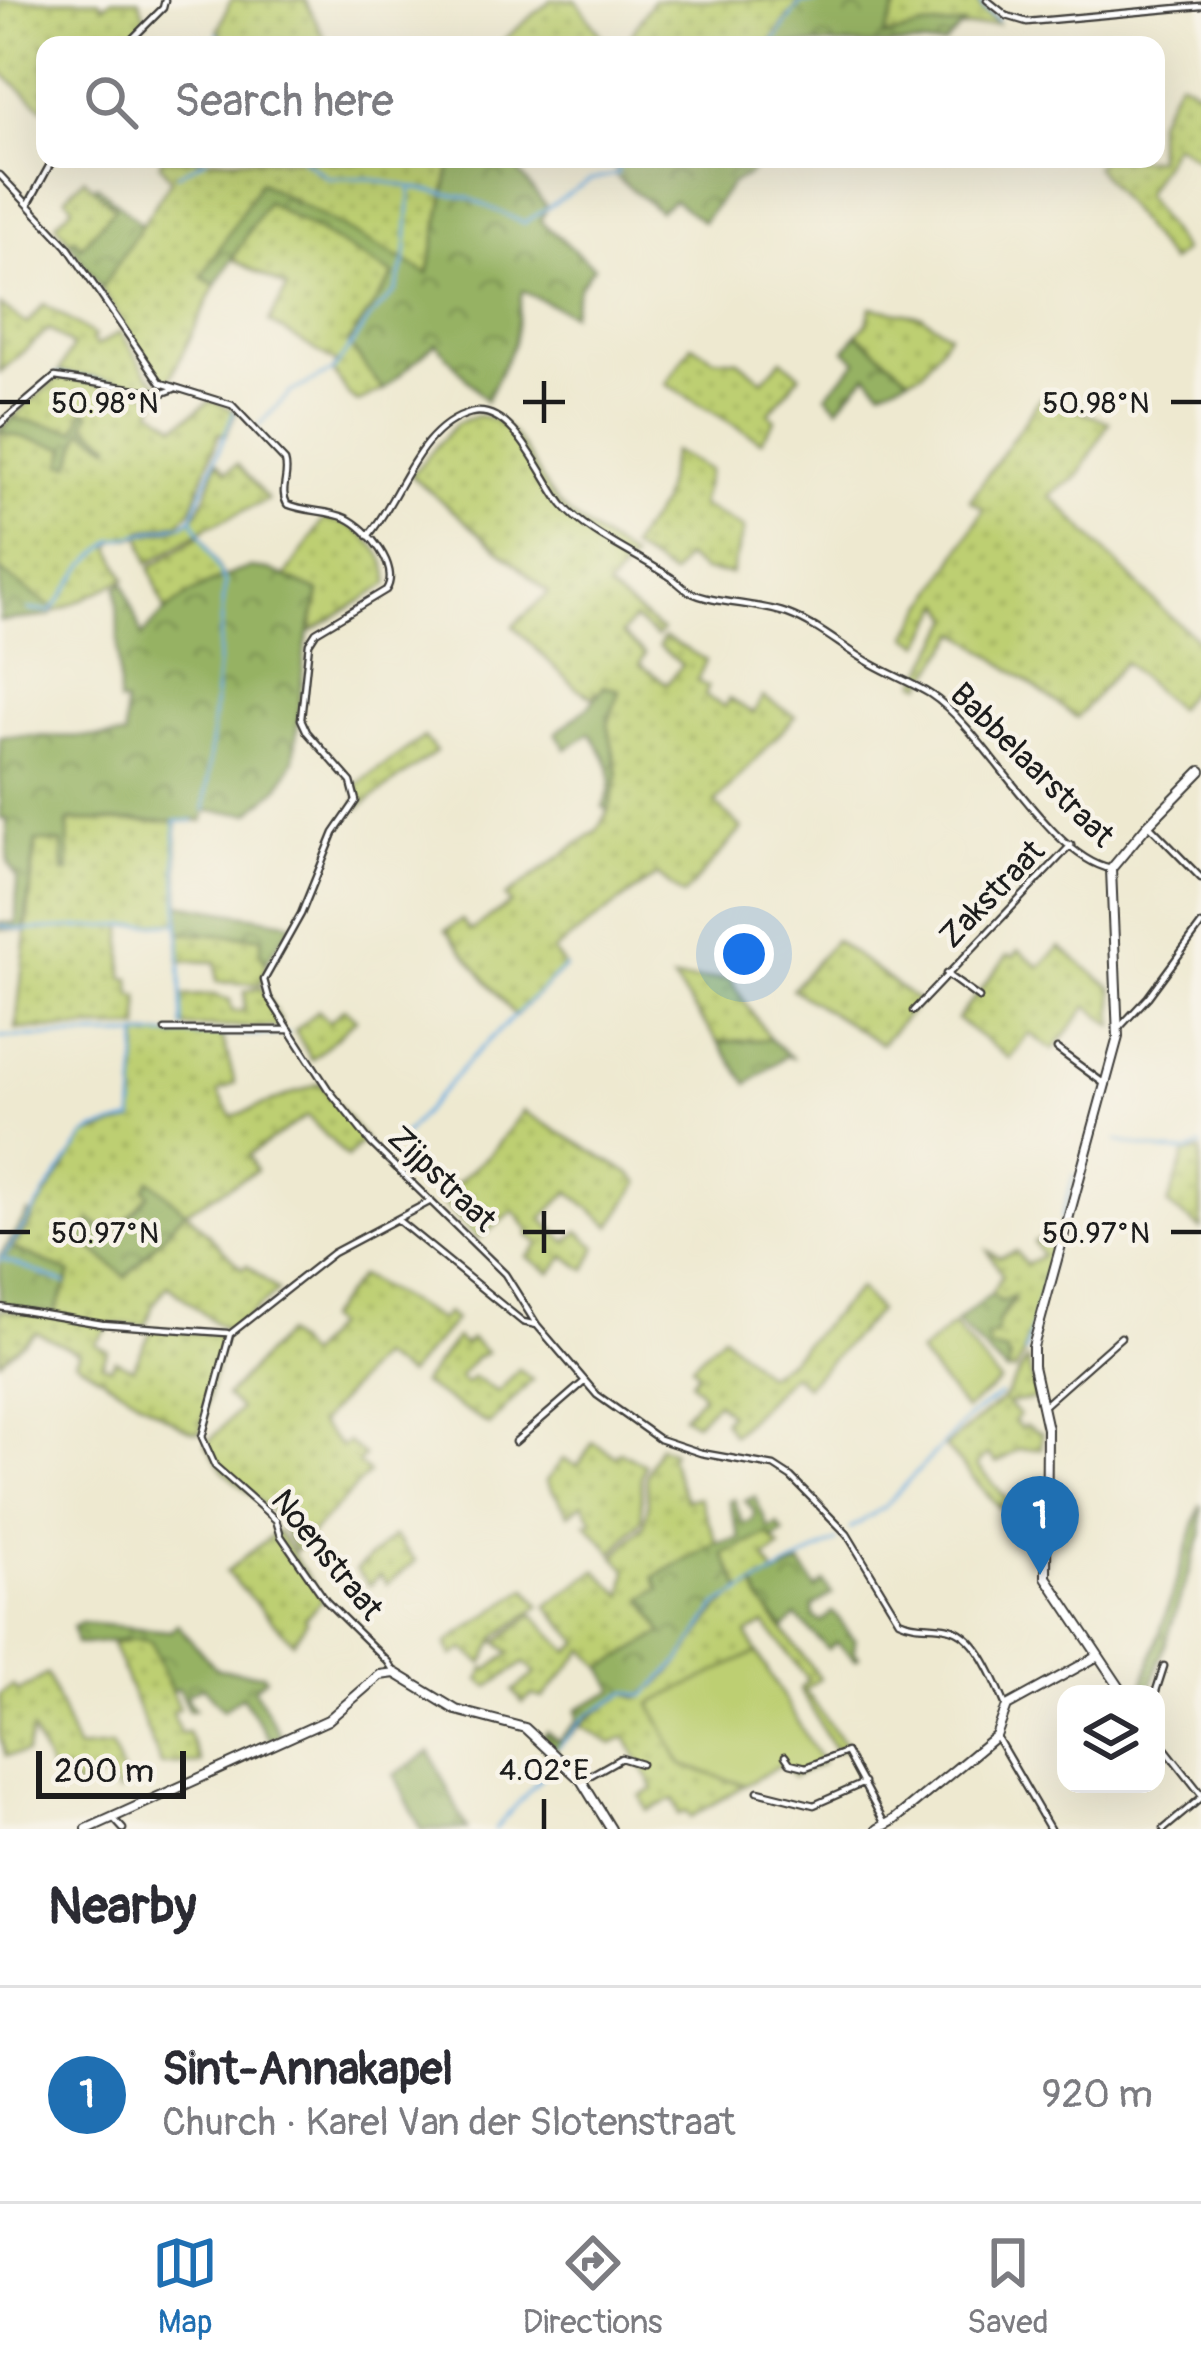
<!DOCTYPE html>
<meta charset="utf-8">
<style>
:root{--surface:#fff;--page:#f2f2f3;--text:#2b2b33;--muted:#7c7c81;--line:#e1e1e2;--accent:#1f6fb2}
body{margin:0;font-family:Pangolin,sans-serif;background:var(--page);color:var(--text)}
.controls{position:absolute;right:36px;bottom:36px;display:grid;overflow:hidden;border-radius:24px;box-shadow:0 12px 48px #0002}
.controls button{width:108px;height:108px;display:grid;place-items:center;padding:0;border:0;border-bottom:3px solid var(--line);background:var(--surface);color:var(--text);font:60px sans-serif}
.scale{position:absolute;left:36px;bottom:30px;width:150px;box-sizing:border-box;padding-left:12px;border:6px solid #1c1c1c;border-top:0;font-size:33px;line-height:42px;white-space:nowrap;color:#1c1c1c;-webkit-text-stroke:9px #f7f3e8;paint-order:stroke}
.you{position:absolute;left:744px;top:954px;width:42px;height:42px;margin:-30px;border:9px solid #fff;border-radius:50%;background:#1a73e8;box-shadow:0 0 0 18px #1a73e833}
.badge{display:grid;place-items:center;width:78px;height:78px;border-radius:50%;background:var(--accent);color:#fff;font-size:39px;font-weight:700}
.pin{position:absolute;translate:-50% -99px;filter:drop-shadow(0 3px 6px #0008)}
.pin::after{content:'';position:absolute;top:63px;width:42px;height:36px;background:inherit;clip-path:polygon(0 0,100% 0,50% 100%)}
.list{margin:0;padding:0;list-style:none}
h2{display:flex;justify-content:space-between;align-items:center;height:156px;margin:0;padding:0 48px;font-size:51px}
h2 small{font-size:39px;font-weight:400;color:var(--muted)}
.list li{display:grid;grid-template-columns:78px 1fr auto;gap:36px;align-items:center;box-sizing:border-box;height:216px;padding:0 48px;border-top:3px solid var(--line)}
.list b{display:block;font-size:45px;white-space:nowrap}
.list p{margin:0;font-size:39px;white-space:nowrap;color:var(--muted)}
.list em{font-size:39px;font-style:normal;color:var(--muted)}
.icon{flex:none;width:66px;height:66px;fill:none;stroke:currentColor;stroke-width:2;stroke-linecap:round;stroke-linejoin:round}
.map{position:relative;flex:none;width:1201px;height:1829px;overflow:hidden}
.search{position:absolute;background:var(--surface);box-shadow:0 12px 48px #0002;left:36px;right:36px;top:36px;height:132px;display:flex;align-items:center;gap:30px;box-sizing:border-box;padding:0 42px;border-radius:24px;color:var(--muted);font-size:45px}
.sheet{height:372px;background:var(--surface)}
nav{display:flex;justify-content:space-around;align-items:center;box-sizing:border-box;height:168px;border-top:3px solid var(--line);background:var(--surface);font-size:33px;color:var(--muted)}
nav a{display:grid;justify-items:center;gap:6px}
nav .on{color:var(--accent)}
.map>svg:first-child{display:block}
</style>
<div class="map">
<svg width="1201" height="1829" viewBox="0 0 1201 1829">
<defs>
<pattern id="grass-dots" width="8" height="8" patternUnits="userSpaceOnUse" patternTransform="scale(3)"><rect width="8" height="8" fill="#bdcf72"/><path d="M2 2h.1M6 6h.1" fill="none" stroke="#a2b162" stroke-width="1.8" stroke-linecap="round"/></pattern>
<pattern id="forest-crowns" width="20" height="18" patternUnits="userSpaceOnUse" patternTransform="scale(3)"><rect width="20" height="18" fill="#96b264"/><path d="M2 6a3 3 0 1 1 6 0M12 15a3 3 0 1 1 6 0" fill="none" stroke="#7a9052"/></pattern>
</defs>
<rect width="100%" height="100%" fill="#f7f3e8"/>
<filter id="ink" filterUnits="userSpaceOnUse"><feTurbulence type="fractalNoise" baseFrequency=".00833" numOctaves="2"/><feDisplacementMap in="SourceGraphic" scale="24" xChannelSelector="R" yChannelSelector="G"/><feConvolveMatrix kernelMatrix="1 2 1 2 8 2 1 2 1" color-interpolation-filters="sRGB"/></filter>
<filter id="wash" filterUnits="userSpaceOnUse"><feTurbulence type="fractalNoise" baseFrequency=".004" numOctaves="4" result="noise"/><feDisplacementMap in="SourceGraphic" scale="48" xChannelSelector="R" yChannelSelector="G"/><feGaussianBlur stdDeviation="2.7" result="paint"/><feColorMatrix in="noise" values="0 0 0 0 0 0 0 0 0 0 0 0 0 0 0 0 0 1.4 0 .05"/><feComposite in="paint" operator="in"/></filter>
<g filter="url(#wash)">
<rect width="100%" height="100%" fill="#eee9d0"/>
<path fill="url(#grass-dots)" stroke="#6c7647" stroke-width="3" d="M0,0H99L104,6L112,0H139L146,21L122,45H45V110L0,71Z
M231,0H305L328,45H226L218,30Z
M551,0H576L602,36L596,45H503L501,42Z
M653,0H801L769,45H638L630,36Z
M891,0H977L982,10L998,24L883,38L897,6Z
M1179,80L1201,91V161L1174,144L1144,195L1183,251L1170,262L1095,166L1102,159H1156V121Z
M161,159H323C340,166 425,159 452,159L428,275L260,182L203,278L216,285L168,383L152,367L101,289L171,180L160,165Z
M84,178L115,208L81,248L75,239L69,242L56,224L73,206L66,197Z
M266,202L394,275L348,343L383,390L358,402L349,396L333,371L337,363L269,322L287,288L232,259Z
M44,304L95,336L92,340L97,346L120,332L147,373L165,389L59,372L73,346L49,329L0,372V305L27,324Z
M871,307L922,316L949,334L922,372L909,377L857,334L867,323Z
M692,345L714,358L738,360L763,380L782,359L800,375L769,413L775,420L761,441L666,384Z
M66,378L160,395L152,409L176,426L211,400L236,412L226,435L219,433L192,509L179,523L141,531V535C200,528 200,514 217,462L227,472L237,464L268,500L206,528L148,564L141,536L118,539L110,545L125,579L53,613V608L0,571V428L57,379Z
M1041,397L1109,422L1078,477L1050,495L1163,610L1201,642V684L1197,682L1176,709L1124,662L1077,718L959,632L923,685L917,682L953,618L944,603L922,644L908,636L984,509L970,500Z
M477,416C525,419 533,481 563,509C584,528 610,543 632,559L607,589L662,631L656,637L634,619L622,634L645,654L640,664L667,684L682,665L659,646L664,637L706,660L697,681L708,687L705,696L725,707L729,699L753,713L763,697L796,716L715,803L742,829L683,896L657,875L553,951L565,967L515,1016L446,930L462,920L470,931L511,903L505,897L597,830L609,810L618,775L608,724L619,691L597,692L593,697L575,687L513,626L549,593L411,475L457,423Z
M673,451L709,470L700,505L744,529L731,574L703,571L685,557L672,576L630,548L661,503Z
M324,519C355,522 390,550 388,584L311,632L319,592L285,577Z
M201,535L223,577L165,610L150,568Z
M424,737L436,752L350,814L359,798L356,785Z
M67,821H176L180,922L123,926V978L131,979L132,996H139L140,1028L16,1029L36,841L62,842L63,871L68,872Z
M180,933L262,937L263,958L266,963L261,984L217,982L216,962L180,961Z
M835,940L919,1002L881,1044L792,989Z
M1060,947L1113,989L1114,1026L1088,1006L1053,1050L1029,1033L1010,1059L957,1019L1008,955L1013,957L1019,950L1040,967Z
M729,979L770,1039L718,1042L673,980Z
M261,988L280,1019V1027H183L182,996L213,995L230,1000L232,1011H244L245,991Z
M344,1008L356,1019L312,1060L295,1031L318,1010L329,1022Z
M139,1035H222L235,1083L218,1092L232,1117L320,1083L364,1139L347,1157L307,1116L249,1155L256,1171L186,1211L242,1269L247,1265L278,1291L231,1330L225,1331L168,1285L153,1305L146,1325L112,1324L95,1344L108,1351L102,1364L111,1368L115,1360L133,1368L152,1329L223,1335L200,1433L188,1430L75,1361L79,1353L36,1332L0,1361V1310L92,1322L54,1314L70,1273L12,1248L86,1135L133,1121Z
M523,1111L629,1173L639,1183L611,1226L569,1191L542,1219L567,1242L579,1231L597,1247L586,1270L565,1256L551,1273L527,1257L540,1244L528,1235L530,1231L514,1211L478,1239L439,1198L491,1153Z
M1201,1151V1229L1168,1205L1185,1154Z
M1049,1235L1056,1237L1023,1356L1015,1371L1006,1372L1010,1358L989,1349L987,1337L996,1333L998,1322L1014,1301L1001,1302L991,1294L1002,1275L988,1251L999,1257L1016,1251L1026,1265L1042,1255L1034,1242Z
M360,1276L440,1320L447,1313L455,1320L407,1375L378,1357L319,1424L341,1447L348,1442L364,1456L358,1464L369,1473L295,1551L275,1514L223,1471L206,1444L240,1409L226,1396L284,1334L307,1356L333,1326L325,1319Z
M859,1288L878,1311L806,1386L792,1374L733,1435L723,1421L729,1414L717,1402L695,1423L683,1416L703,1395L691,1381L698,1372L692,1365L723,1335L766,1375L791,1358Z
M456,1338L465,1345L471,1339L487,1353L475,1358L459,1377L466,1384L473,1377L498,1392L519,1369L532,1380L489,1425L421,1384Z
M1027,1360L1037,1399L1007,1403L1019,1415L1014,1421L1021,1429L1025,1426L1042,1434L1041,1449H1019L997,1463L988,1454L977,1465L1008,1500L1000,1508L945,1447L1005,1397Z
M593,1442L615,1456L620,1451L645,1465L641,1476L642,1519L613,1553L586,1523L593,1521L583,1503L569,1514L546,1481L563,1459L578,1466Z
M659,1446L673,1452L670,1458L686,1500L699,1497L717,1543L655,1577L660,1589L664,1633L602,1668L585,1649L543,1698L532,1695L523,1703L513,1691L536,1673L524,1663L489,1687L480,1680L485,1668L488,1670L511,1653L497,1642L533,1614L569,1652L580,1643L547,1606L596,1570L623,1596L627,1570L615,1556L644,1525L648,1508L646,1476Z
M277,1531L323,1599L305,1618L307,1621L293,1642L226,1572Z
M768,1534L780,1548L765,1558L775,1575L755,1584L771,1615L820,1678L805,1690L849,1750L844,1748L836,1752L800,1689L808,1680L765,1624L747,1634L757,1652L651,1704L682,1765L745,1785L691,1817L687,1811L679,1814L674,1799L647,1810L640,1796L654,1789L626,1737L612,1744L580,1725L626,1692L637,1698C683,1675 697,1619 741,1591L722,1554Z
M394,1536L416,1561L387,1584L380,1575L369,1585L356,1570Z
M527,1588L540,1606L497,1636L483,1664L464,1649L453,1656L446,1644Z
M137,1638L151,1642L179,1709L173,1712L180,1733L188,1732L201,1763L161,1765L112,1644Z
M47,1674L77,1749L111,1746L126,1782L118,1793L107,1775L76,1788L65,1770L53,1776L32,1731L26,1753L6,1756L0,1736V1694L13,1686L18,1692Z"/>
<path fill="url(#forest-crowns)" stroke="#596740" stroke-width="3" d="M801,0H891L897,5L884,37L924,27L964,25L944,45H769Z
M452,159H523L519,173L547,207L540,221L594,267L580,285L571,314L522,291L514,343L486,401L436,343L383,390L348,343L394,275L267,202L216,285L202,277L260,182L428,274Z
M618,159H761L748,176L732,183L703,222L674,200L659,211L615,176Z
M97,185L142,225L101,289L69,242L75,239L81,247L115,208L94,188Z
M857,334L909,377L882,389L867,374L838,407L826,395L857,361L845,350Z
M84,410L90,413L85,425L111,443L110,446L83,430L71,465L62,464L67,448L0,432L13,418L76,431Z
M250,568L269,570L319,592L305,648L294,760L280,786L250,813L206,811L203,821H68L69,872H63L62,843L36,841L24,930L0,929V923H16L17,878L8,862L7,819H0V736L125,737V703H119L117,587L124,583L142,637C165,604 210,579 250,568Z
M0,571L54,609L50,616L0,621Z
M604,686L619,690L608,724L618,775L609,810L603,807C619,776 608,760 590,733L566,749L556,733L590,705Z
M179,904L293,923L266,962L260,952L262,937L180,933Z
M770,1039L791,1057L785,1056L748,1084L718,1042Z
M150,1180L185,1211L126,1277L78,1238L92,1221L112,1236L149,1194L144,1189Z
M28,1213L33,1219L12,1248L71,1273L54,1314L0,1305V1256Z
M991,1294L1001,1302L1014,1296L998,1322L997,1334L987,1337L989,1348L1007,1352L1009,1368L1006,1372L956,1322Z
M755,1497L769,1529L777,1524L784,1533L773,1540L768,1534L723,1554L742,1591C693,1621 691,1671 637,1698L626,1692L592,1715L555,1749L543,1736L547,1732L558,1741L578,1720L577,1709L615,1690L602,1668L663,1633L643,1598L660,1589L654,1577L717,1543L740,1539L729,1501L734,1499L742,1522L747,1523L753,1519L754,1511L745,1500Z
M1201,1504V1535L1149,1694H1140Z
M801,1564L816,1589L824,1582L832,1594L813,1606L814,1617L821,1622L832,1612C843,1619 843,1632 855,1639L854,1652L859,1657L856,1660L836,1642L828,1649L796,1616L784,1629L761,1602L754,1584Z
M81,1623L171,1631L177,1624L216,1669L263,1674L266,1678L254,1688L281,1736L270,1740L242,1696L223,1710L203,1687L187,1694V1700L195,1709L189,1711L178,1688L172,1691L151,1642C129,1635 100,1645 76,1644L73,1627Z
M430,1752L467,1829H421L394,1775Z"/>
<path fill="#bdcf72" stroke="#6c7647" stroke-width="3" d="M953,1325L1000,1382L965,1410L919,1354Z
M757,1652L822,1763L793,1777L782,1764L745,1785L682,1765L651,1704Z"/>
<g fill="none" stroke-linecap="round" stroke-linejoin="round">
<path stroke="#6cade0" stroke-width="3" d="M887,0L893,5L899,0
M980,0L983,8L998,20
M217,34L224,45
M771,45L800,3L840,0
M302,159L328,178H365L411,187
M177,175L207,159
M56,374L135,387
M259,425L291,392L333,371L371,317L396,291L406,256L411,187L469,198L524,223L590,180L617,174L620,159
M200,532L192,518L234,411
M201,535L225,583L212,730
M29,610L51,612L85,565L114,540L184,524L192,518
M205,811L212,731
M0,926L24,930L177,923
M183,1027L175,821H194
M0,1037L288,1034
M1117,1141L1163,1151L1187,1152
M1190,1151L1201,1146
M387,1154L473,1056L565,967
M44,1195L85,1136L94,1130L133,1120L138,1035
M1061,1220L1074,1175
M5,1260L65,1283
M0,1261L43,1198
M1025,1353L1053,1247
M850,1529L884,1507L970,1416L1000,1395
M558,1747L585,1717L626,1692L644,1696L680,1661L717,1605L836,1541
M495,1829L545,1773"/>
</g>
</g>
<g filter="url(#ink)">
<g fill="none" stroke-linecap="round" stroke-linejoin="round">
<g stroke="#3c3b37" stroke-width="9">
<path id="minor" d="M987,0L1007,16L1027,22L1201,6
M126,45L163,8L165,0
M0,175L67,246L161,383L232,405L285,461C290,476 279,490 287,504C306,512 328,510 346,518C368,528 401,568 386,590L316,632L309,643L301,719L307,732L351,782L356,801L334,833L301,914L264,980L269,998L328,1089L372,1144L505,1274L537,1325L597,1395L659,1439L701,1453L774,1466L791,1477L847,1534L899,1620C916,1628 931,1624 948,1628C978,1634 995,1681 1006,1706
M29,203L53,159
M0,424L55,377L163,393L174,389
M368,536C400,499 417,427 471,413C514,403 542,479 563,505C585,532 639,556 669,576C676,580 683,589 690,592C713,604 760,603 788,614C820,626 844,649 874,665C892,675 912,683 930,694C986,730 1047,856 1111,869
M1150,826L1201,878
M946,974L979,998
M913,1011L1071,845
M1119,1028L1148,997L1201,925
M165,1030H290
M1057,1049L1106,1085
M399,1221L523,1322L537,1325
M0,1307L102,1324L227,1333
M1043,1406L1121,1337
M515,1442L585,1381
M395,1673L388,1662L326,1601L281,1536L276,1520L215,1466L202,1437L230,1334L333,1253L431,1201
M1155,1694L1164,1666
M996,1736L1050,1829
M1156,1737L1201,1794
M785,1756L790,1763L806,1767L846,1752L886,1826
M582,1780L621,1758L641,1764
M758,1791L814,1805L864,1783
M113,1818L123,1829
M1164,1829L1201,1798"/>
</g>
<g stroke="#3c3b37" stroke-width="12">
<path id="tertiary" d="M1124,1694L1046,1577L1047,1429L1033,1366V1347L1118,1037L1111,869L1146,827L1201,771
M87,1829L328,1720L380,1675L395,1673L456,1710L525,1728L581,1780L611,1829
M878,1829L894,1820L996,1736L1007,1706L1098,1656"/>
</g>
<use href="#minor" stroke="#fff" stroke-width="4.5"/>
<use href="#tertiary" stroke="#fff" stroke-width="8"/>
</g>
</g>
<path fill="none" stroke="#1c1c1c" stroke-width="4.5" d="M544,381V423M0,402H30M523,402H565M1171,402H1201M544,1211V1253M0,1232H30M523,1232H565M1171,1232H1201M544,1799V1829"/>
<g text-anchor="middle" stroke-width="9" stroke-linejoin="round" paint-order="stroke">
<g font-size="33" fill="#1c1c1c" stroke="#f7f3e8">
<text transform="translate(1033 764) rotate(45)" y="12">Babbelaarstraat</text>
<text transform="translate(991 893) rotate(-46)" y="12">Zakstraat</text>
<text transform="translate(443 1178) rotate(44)" y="12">Zijpstraat</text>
<text transform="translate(328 1554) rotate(51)" y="12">Noenstraat</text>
</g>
</g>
<g font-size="30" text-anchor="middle" fill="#1c1c1c" stroke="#f7f3e8" stroke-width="9" stroke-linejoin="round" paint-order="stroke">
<text x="105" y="413">50.98°N</text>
<text x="1096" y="413">50.98°N</text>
<text x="105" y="1243">50.97°N</text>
<text x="1096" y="1243">50.97°N</text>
<text x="544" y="1780">4.02°E</text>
</g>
</svg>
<div class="controls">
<button><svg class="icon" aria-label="layers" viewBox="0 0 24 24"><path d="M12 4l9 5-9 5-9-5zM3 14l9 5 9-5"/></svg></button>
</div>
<div class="scale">200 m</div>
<div class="you"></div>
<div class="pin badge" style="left:1040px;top:1575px">1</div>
<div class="search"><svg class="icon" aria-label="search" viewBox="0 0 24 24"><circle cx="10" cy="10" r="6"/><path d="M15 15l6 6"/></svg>Search here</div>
</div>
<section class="sheet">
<h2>Nearby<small></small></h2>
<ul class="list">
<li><span class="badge">1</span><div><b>Sint-Annakapel</b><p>Church · Karel Van der Slotenstraat</p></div><em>920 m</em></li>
</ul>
</section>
<nav>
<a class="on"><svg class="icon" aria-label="map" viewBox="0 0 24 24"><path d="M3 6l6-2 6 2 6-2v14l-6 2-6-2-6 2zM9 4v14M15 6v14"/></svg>Map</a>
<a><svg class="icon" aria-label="directions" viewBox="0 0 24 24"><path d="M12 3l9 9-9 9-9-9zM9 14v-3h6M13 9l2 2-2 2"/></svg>Directions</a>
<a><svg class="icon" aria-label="saved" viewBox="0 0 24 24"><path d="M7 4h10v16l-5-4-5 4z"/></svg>Saved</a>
</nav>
